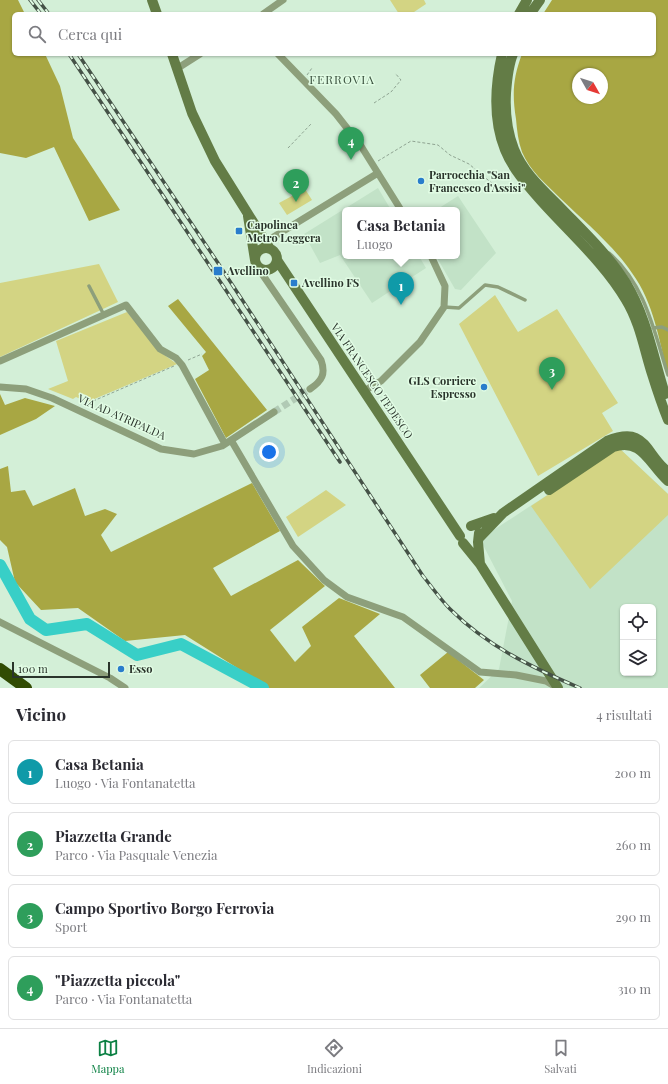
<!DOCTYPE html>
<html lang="it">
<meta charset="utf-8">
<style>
:root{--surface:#fff;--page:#f7f7f7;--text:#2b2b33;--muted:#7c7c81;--line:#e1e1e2;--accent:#0b8043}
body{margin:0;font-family:"Playfair Display",serif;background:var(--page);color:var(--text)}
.controls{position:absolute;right:12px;bottom:12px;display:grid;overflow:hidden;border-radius:6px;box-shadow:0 1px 3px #0004}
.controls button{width:36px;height:36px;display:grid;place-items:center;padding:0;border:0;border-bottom:1px solid var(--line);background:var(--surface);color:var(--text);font:20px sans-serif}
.compass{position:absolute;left:572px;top:68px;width:36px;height:36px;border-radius:50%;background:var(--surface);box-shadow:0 1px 3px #0004;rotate:129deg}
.scale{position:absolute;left:12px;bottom:10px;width:98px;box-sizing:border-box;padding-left:4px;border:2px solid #2a342b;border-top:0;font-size:11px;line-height:14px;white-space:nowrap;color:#2a342b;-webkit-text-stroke:3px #e1fce4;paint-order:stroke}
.you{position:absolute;left:269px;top:452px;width:14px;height:14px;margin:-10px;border:3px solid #fff;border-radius:50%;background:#1a73e8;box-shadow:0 0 0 6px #1a73e833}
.badge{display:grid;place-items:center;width:26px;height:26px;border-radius:50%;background:var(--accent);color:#fff;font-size:13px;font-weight:700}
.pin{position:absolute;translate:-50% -33px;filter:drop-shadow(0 1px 2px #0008)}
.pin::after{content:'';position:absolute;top:21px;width:14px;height:12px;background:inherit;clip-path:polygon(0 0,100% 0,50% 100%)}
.popup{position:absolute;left:342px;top:207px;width:118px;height:52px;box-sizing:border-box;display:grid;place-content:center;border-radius:6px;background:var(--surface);filter:drop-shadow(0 1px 3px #0005);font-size:13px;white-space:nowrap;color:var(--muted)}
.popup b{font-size:15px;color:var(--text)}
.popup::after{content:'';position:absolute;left:50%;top:100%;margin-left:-8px;border:8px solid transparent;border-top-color:var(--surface)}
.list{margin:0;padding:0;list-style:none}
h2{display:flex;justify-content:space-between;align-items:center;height:52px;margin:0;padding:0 16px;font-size:17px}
h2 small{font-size:13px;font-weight:400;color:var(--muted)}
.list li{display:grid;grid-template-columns:26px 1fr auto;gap:12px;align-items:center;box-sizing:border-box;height:64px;margin:0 8px 8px;padding:0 8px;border:1px solid var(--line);border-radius:6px}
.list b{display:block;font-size:15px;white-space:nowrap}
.list p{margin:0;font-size:13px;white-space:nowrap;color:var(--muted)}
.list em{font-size:13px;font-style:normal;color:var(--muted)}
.icon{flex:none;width:22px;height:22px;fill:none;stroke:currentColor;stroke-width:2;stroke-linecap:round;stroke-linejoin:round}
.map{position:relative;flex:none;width:668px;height:688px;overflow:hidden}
.search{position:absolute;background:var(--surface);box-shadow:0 1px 3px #0004;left:12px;right:12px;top:12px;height:44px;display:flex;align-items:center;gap:10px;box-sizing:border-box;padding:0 14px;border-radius:6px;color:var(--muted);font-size:15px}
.sheet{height:340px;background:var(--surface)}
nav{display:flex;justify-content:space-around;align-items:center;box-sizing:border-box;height:56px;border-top:1px solid var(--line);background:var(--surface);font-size:11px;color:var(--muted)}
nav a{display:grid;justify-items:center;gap:2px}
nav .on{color:var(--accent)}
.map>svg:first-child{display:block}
</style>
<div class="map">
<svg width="668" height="688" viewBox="0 0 668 688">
<rect width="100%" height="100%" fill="#d3efd7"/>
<path fill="#c2e2c7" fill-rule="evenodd" d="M378,188L391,210H345V256H419L426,268L372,303L340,255L320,263L304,234Z
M458,196L496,253L461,290L455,289L436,256H457V210H436Z
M619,448L668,494V688H479L499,669L512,601L480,539ZM623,607H653V673H623Z"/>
<path fill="#d3d483" d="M390,0H424L426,4L411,14H399Z
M305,189L312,200L287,215L279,203Z
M99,264L118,302L0,357V283Z
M495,295L518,332L557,309L618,403L602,413L613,431L538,476L459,324Z
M127,312L160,352L177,364L85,403L83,400L76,397L73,399L48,389L68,381L56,341Z
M619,448L668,494V515L590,589L531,506Z
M326,490L346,505L298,537L286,517Z"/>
<path fill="#a8a743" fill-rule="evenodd" d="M0,0H18L25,14H14V54H45L60,86L73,138L120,210L89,221L54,147L26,158L0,153Z
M552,0H668V375C659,340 654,303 632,273C613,245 585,222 560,198C546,184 530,171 522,152C518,141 517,130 516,119C512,94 513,78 522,54H654V14H543ZM578,74H602V98H578Z
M178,299L267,410L226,438L195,379L209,370L202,356L206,352L168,306Z
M0,394L5,405L25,398L55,406L36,419L0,435Z
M8,466L11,492L25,490L33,506L75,488L85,516L105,509L117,514L101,535L111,552L252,483L280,531L213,568L231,596L298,560L325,586L270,630L295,662L311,646L302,627L339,598L380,614L354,636L395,688H269L185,635L125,641L78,608L41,610L15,582L7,547L0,540V469Z
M448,652L484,680L475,688H430L420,675Z"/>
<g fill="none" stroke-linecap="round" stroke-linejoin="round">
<path stroke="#38cfc7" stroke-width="12" d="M0,565L30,619L46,630L87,624L137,655L181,644L263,688"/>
<path stroke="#b1cab5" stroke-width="7" stroke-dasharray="7 3.5" stroke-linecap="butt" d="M274,412L310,389"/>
<path stroke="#8fa492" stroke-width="1" stroke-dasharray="3 2" stroke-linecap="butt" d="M307,75L312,68
M374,103L391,92L401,80L395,73
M288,148L311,124
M378,161L411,141L438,145L450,155L469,164L494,185L498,193
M188,360L202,354
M84,405L174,366"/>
<path stroke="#8d9f7b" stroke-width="3.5" d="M609,253C645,284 654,331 668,375
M89,286L104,315
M444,307L459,308L485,285L498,287L525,300
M653,328L662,327L668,330"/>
<path stroke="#8d9f7b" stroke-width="7" d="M263,14L283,0
M278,54L336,114L361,146L401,210
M178,68L200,54
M267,241L378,173
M258,268L321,360C326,374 322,381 310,389
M0,361L126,305L160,349L176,358L182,365L225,444
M0,387L26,389L52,398L161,449L194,454L222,446L274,412
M364,391L381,381L420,342L444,307L445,286L431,256
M231,440L293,546L324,580L347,597L403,617L480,672L516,675L546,681L556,687
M0,622L110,678L125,688"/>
<path stroke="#637c46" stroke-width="10" d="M152,0L157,14
M519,14L527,0
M530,14L540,0
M172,54L192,113L215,161L270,249
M502,54C495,85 493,120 505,150C513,170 529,187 543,203C571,234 605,264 626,300C640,323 644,349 652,374C657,390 662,405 668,420
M513,54C508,66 507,80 506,93C505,111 507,131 514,149C523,172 542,189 559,206C582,230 608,254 626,283C647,318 653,356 665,394
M248,216L255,260
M255 259a11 11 0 1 1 22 0a11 11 0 1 1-22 0Z
M277,260L460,536
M549,490L613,447C642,437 649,464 668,481
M471,526L494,518
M479,533L478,542L480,564
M479,538L503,513L607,441C647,425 644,453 668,472
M463,543L480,564L558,688"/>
<path stroke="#314b03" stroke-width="12" d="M0,669L26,688"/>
<g stroke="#455247" stroke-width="3.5">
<path id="rail" d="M30,0L41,14
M38,0L49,14
M69,54L340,462
M78,54L220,266L423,576C432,587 440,599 450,609C487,646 533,668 580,688"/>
</g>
<use href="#rail" stroke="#e1fce4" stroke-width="2" stroke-dasharray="6" stroke-linecap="butt"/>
</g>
<g fill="#297dcc" stroke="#e1fce4" stroke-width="1.5">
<circle cx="421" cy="181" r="4"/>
<rect x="235" y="227" width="8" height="8" rx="2"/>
<rect x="213" y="266" width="10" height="10" rx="2"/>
<rect x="290" y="279" width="8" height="8" rx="2"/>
<circle cx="484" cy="387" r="4"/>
<circle cx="121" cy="669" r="4"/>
</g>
<g text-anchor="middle" stroke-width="3" stroke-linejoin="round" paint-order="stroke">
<g font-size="11" font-weight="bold" fill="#2a342b" stroke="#e1fce4" text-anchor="start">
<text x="429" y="179">Parrocchia "San<tspan x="429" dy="13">Francesco d'Assisi"</tspan></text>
<text x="247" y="229">Capolinea<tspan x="247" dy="13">Metro Leggera</tspan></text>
<text x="227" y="275">Avellino</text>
<text x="302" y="287">Avellino FS</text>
<text x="476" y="385" text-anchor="end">GLS Corriere<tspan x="476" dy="13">Espresso</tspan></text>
<text x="129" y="673">Esso</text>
</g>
<g font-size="11" fill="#2a342b" stroke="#e1fce4">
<text transform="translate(372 381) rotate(56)" y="4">VIA FRANCESCO TEDESCO</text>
<text transform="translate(122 417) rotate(24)" y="4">VIA AD ATRIPALDA</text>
</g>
<g font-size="12" letter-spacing="1" fill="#3a513e" stroke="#e1fce4">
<text x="342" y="84">FERROVIA</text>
</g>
</g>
</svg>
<div class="controls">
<button><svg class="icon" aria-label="locate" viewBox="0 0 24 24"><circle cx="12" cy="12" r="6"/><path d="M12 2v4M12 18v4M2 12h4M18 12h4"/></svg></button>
<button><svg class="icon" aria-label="layers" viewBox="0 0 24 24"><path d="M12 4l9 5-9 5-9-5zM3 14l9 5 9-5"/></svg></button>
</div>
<svg class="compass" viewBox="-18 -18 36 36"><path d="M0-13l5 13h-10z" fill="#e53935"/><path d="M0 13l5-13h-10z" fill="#7c7c81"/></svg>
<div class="scale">100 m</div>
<div class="you"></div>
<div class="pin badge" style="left:401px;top:305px;background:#0f9aa8">1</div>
<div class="popup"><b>Casa Betania</b>Luogo</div>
<div class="pin badge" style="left:296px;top:202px;background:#2e9e5b">2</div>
<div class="pin badge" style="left:552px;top:390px;background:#2e9e5b">3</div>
<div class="pin badge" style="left:351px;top:160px;background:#2e9e5b">4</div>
<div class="search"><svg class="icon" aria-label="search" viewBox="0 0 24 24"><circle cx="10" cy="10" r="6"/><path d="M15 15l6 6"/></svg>Cerca qui</div>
</div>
<section class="sheet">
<h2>Vicino<small>4 risultati</small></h2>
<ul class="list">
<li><span class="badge" style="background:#0f9aa8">1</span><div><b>Casa Betania</b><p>Luogo · Via Fontanatetta</p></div><em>200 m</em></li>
<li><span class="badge" style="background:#2e9e5b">2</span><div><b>Piazzetta Grande</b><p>Parco · Via Pasquale Venezia</p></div><em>260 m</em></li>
<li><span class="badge" style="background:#2e9e5b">3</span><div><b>Campo Sportivo Borgo Ferrovia</b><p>Sport</p></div><em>290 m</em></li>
<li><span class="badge" style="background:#2e9e5b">4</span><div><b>&quot;Piazzetta piccola&quot;</b><p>Parco · Via Fontanatetta</p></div><em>310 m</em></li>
</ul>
</section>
<nav>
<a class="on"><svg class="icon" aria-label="map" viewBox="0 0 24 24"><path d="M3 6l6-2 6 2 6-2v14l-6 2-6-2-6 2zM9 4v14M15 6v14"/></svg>Mappa</a>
<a><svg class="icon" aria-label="directions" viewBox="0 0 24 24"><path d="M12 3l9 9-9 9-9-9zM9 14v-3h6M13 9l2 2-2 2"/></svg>Indicazioni</a>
<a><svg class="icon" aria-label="saved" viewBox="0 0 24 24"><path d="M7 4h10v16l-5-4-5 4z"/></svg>Salvati</a>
</nav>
